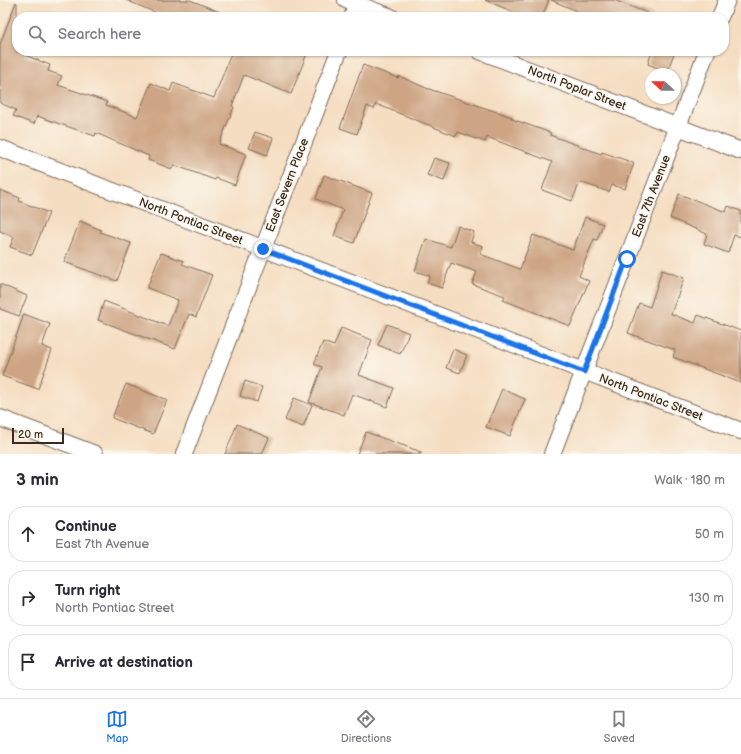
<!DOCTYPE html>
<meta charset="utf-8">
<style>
:root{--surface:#fff;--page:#f7f7f7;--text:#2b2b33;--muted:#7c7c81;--line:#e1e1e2;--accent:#1a73e8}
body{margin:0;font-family:"Balsamiq Sans",sans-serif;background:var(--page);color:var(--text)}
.compass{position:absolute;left:645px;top:68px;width:36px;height:36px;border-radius:50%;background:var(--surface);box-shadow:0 1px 3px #0004;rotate:291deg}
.scale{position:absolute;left:12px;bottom:10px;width:52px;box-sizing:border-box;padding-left:4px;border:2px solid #3b2a1e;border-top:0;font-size:11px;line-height:14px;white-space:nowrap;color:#3b2a1e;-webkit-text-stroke:3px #fbf7ec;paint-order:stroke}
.stop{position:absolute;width:12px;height:12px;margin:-9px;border:3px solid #1a73e8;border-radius:50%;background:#fff}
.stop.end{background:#1a73e8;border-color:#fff;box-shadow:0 1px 4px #0008}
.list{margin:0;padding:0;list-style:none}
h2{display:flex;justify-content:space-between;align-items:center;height:52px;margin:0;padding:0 16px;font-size:17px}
h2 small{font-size:13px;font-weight:400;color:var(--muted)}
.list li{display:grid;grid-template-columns:26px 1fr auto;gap:12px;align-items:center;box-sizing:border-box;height:56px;margin:0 8px 8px;padding:0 8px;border:1px solid var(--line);border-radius:16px}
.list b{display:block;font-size:15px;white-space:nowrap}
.list p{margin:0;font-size:13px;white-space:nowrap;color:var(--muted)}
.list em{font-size:13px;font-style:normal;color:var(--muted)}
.icon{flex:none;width:22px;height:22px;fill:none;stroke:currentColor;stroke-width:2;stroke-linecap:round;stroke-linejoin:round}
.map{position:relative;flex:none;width:741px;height:454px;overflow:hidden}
.search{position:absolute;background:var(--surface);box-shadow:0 1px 3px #0004;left:12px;right:12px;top:12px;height:44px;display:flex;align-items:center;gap:10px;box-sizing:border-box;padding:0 14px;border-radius:16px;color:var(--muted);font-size:15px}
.sheet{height:244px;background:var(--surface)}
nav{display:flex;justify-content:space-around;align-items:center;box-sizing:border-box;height:56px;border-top:1px solid var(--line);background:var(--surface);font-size:11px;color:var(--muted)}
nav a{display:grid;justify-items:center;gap:2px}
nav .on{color:var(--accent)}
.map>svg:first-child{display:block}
</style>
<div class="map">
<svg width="741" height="454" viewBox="0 0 741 454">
<rect width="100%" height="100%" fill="#fbf7ec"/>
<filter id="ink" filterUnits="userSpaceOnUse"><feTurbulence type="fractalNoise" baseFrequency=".025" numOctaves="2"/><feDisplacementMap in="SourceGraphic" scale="8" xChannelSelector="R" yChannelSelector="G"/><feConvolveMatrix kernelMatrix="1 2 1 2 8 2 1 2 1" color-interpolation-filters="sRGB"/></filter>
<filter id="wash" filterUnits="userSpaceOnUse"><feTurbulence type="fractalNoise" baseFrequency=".012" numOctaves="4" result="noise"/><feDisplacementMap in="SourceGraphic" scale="16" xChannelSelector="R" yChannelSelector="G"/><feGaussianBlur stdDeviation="0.9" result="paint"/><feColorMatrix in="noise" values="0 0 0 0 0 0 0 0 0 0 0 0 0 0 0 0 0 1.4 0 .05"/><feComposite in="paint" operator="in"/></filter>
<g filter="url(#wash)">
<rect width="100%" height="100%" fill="#f5ddc1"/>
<g id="blocks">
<path fill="#cea584" d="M126,0H190L230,16L166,17Z
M485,0H549L542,17H525Z
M551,0H614L655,16L575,17L577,11Z
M16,2L17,3V52L50,65L48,71L62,76L58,85L107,102L106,105L137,117L151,83L170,91L173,83L214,98L232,51H308L291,94L244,75L232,106L234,107L219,144L246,154L235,185L216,178L215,180L174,165L172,169L148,160L149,156L96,133L95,136L37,116L34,124L13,116L16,110L0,103V44Z
M652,51H675L667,72L648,64Z
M363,65L398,78L399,76L426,88L512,117V119L551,133L550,135L601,154L602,152L634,163L625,189L612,185L609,192L580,182L572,201L542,190L552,162L487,137L485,142L458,132L456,136L376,104L374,109L367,106L357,134L340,128Z
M255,132L273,138L267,155L249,148Z
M434,158L450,163L444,181L427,175Z
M324,175L372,193L354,243L334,236L343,210L316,199Z
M0,190L20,198L19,201L49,213L32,255L10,247L14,237L0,231Z
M679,194L726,212L728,206L741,211V237L734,235L728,253L704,244L707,234L670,218Z
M585,217L603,224L597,240L594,239L579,276L589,281L570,326L503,300L505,296L472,284L477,272L451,263L442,288L427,283L430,276L415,271L426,239L451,247L458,226L474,232L471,242L483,246L480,254L520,269L533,235L573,250Z
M80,221L101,230L100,232L131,243L117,281L64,262Z
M161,253L184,261L182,264L212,275L196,317L189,314L175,349L98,320L104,301L168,326L178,300L147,288Z
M662,270L684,278L671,314L695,323L698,315L741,331V383L673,357L675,350L628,333L639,303L650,307Z
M0,284L27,296L19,316L0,309Z
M24,314L50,324L42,346L52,350L38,389L2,376Z
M387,324L409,333L400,354L378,345Z
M341,328L372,340L359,375L394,388L387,407L352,394L344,415L309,402L322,367L314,364L323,342L334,346Z
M453,349L467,355L460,373L446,368Z
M245,381L262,387L257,402L240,396Z
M126,384L167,400L153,434L112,418Z
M502,389L525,399L510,436L486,427Z
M294,398L312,405L303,427L285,420Z
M237,424L269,438L262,454H225Z
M366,432L421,452V454H357Z"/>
</g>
</g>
<g filter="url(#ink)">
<use href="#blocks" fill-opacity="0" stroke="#7c6957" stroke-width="1"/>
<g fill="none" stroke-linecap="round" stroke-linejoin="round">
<g stroke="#7c6957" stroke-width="18">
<path id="street" d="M346,0L391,17
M352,17L359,0
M720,17L727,0
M480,51L741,151
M0,148L741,431
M0,418L95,454
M184,454L339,51
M552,454L707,51"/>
</g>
<use href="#street" stroke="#fff" stroke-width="16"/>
</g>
</g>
<g fill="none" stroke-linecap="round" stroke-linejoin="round" filter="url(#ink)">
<path stroke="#1a73e8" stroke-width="5" d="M263,249L584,372L627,259"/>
</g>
<g text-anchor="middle" stroke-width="3" stroke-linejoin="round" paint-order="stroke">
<g font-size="12" fill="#3b2a1e" stroke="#fbf7ec">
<text transform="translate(577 88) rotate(21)" y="4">North Poplar Street</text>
<text transform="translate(287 185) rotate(-69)" y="4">East Severn Place</text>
<text transform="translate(651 196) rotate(-69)" y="4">East 7th Avenue</text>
<text transform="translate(191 221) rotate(21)" y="4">North Pontiac Street</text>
<text transform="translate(651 397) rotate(21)" y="4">North Pontiac Street</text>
</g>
</g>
</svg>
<svg class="compass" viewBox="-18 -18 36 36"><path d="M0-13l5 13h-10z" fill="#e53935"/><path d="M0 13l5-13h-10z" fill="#7c7c81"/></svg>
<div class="scale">20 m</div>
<div class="stop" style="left:627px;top:259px"></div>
<div class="stop end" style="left:263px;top:249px"></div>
<div class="search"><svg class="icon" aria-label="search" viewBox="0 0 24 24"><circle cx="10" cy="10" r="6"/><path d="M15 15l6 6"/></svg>Search here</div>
</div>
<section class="sheet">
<h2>3 min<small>Walk · 180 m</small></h2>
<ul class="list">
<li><svg class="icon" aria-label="ahead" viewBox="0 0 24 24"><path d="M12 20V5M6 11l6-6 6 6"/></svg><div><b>Continue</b><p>East 7th Avenue</p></div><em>50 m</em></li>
<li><svg class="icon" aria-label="right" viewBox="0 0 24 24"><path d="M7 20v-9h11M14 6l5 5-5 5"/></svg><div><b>Turn right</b><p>North Pontiac Street</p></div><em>130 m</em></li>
<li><svg class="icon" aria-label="arrive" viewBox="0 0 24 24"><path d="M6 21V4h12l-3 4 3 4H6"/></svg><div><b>Arrive at destination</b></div></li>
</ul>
</section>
<nav>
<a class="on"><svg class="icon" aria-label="map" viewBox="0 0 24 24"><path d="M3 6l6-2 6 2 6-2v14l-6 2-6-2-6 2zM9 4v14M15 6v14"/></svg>Map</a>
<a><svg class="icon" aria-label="directions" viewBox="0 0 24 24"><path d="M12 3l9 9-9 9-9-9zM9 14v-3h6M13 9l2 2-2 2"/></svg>Directions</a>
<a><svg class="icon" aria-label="saved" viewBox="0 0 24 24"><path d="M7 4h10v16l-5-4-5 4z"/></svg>Saved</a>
</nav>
